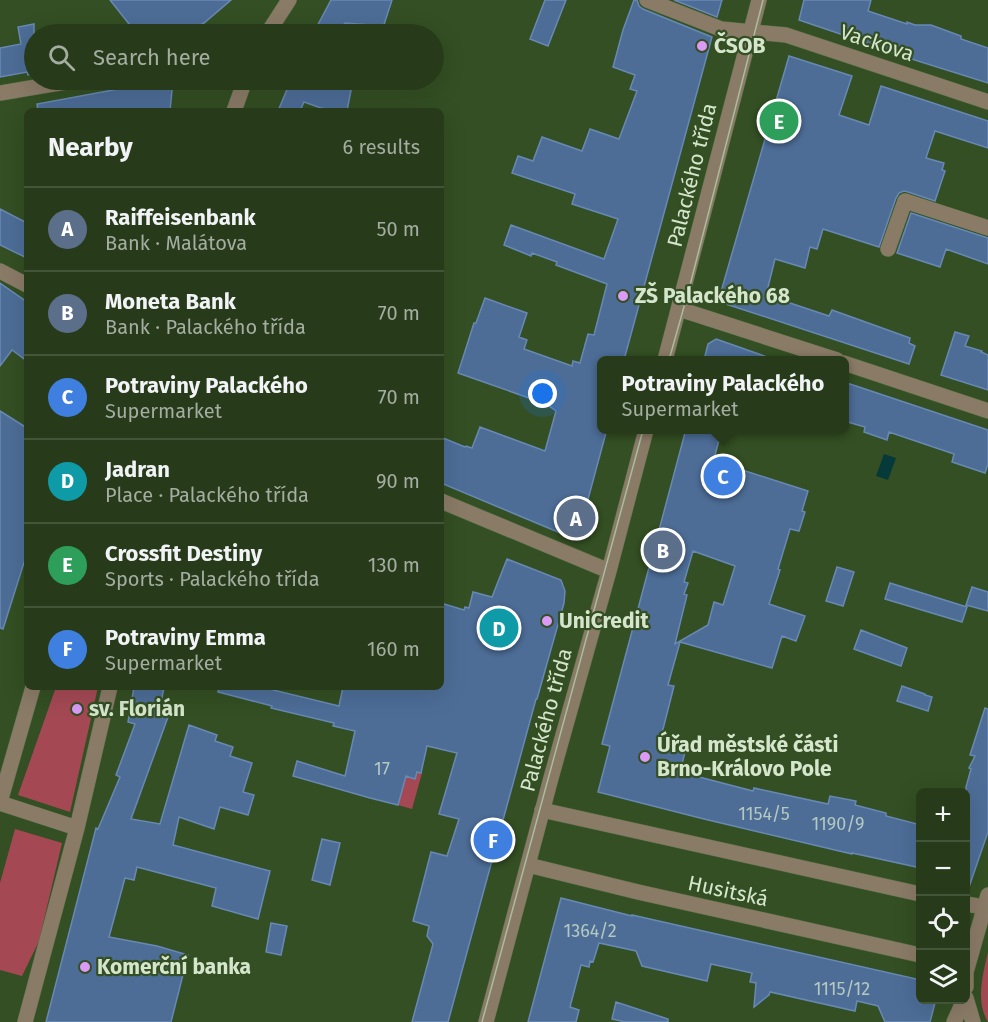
<!DOCTYPE html>
<meta charset="utf-8">
<style>
:root{--surface:#273b1a;--page:#334627;--text:#f1f3f6;--muted:#a4ada2;--line:#435539;--accent:#da9af6}
body{margin:0;font-family:"Fira Sans",sans-serif;background:var(--page);color:var(--text)}
.controls{position:absolute;right:18px;bottom:18px;display:grid;overflow:hidden;border-radius:9px;box-shadow:0 6px 24px #0002}
.controls button{width:54px;height:54px;display:grid;place-items:center;padding:0;border:0;border-bottom:2px solid var(--line);background:var(--surface);color:var(--text);font:30px sans-serif}
.you{position:absolute;left:543px;top:394px;width:21px;height:21px;margin:-15px;border:4px solid #fff;border-radius:50%;background:#1a73e8;box-shadow:0 0 0 9px #1a73e833}
.badge{display:grid;place-items:center;width:39px;height:39px;border-radius:50%;background:var(--accent);color:#fff;font-size:20px;font-weight:700}
.pin{position:absolute;translate:-50% -50%;border:3px solid #fff;box-shadow:0 2px 6px #0006}
.popup{position:absolute;left:597px;top:356px;width:252px;height:78px;box-sizing:border-box;display:grid;place-content:center;border-radius:9px;background:var(--surface);filter:drop-shadow(0 2px 4px #0005);font-size:20px;white-space:nowrap;color:var(--muted)}
.popup b{font-size:22px;color:var(--text)}
.popup::after{content:'';position:absolute;left:50%;top:100%;margin-left:-12px;border:12px solid transparent;border-top-color:var(--surface)}
.list{margin:0;padding:0;list-style:none}
h2{display:flex;justify-content:space-between;align-items:center;height:78px;margin:0;padding:0 24px;font-size:26px}
h2 small{font-size:20px;font-weight:400;color:var(--muted)}
.list li{display:grid;grid-template-columns:39px 1fr auto;gap:18px;align-items:center;box-sizing:border-box;height:84px;padding:0 24px;border-top:2px solid var(--line)}
.list b{display:block;font-size:22px;white-space:nowrap}
.list p{margin:0;font-size:20px;white-space:nowrap;color:var(--muted)}
.list em{font-size:20px;font-style:normal;color:var(--muted)}
.icon{flex:none;width:33px;height:33px;fill:none;stroke:currentColor;stroke-width:2;stroke-linecap:round;stroke-linejoin:round}
.map{position:relative;flex:none;width:988px;height:1022px;overflow:hidden}
.search{position:absolute;background:var(--surface);box-shadow:0 6px 24px #0002;left:24px;top:24px;width:420px;height:66px;display:flex;align-items:center;gap:15px;box-sizing:border-box;padding:0 21px;border-radius:33px;color:var(--muted);font-size:22px}
.panel{position:absolute;background:var(--surface);box-shadow:0 6px 24px #0002;left:24px;top:108px;width:420px;height:582px;border-radius:9px}
.map>svg:first-child{display:block}
</style>
<div class="map">
<svg width="988" height="1022" viewBox="0 0 988 1022">
<rect width="100%" height="100%" fill="#344f23"/>
<path fill="#a44954" d="M56,687H98L70,812L18,795Z
M417,772L422,773L412,809L398,805L406,776L415,779Z
M15,829L62,843L39,941L22,976L0,970V883Z
M988,952V1022C975,1001 983,974 988,952Z"/>
<path fill="#063a3a" d="M884,454L896,458L888,480L876,476Z"/>
<path fill="#4d6d97" stroke="#6789b4" stroke-width="1.5" fill-rule="evenodd" d="M110,0H231L204,23L182,34H137Z
M331,0H392L381,34H370L371,25L345,23L338,34H313Z
M545,0H566L548,46L530,39Z
M634,0H637L639,6L643,9L712,37L624,360H602V429H607L577,540L441,483V437L465,447L466,446L472,448L480,427L545,451L556,411L546,404L458,373L474,323H476L485,298L527,313L519,337L527,340L524,349L572,366L573,361L580,363L588,334L594,335L607,284L556,265L557,262L532,253L531,256L504,245L511,225L604,259L618,219L572,204L575,194L512,173L518,156L533,161L542,137L582,151L590,129L619,139L637,91L630,89L635,75L613,67L623,30Z
M674,0H722L717,17Z
M804,0H871L868,11L907,24V22L915,25H931L961,36V39L988,48V83L870,46V44L799,20Z
M34,24V74L28,75L27,72L0,77V48L21,44L18,27Z
M789,56L852,76L839,115L869,125L881,86L988,121V148L935,131L926,158L944,163L942,170L945,171L935,201L908,192L904,191L899,193L896,198L879,247L823,229L817,249L810,247L805,268L775,259L766,295L829,316L832,310L910,338L909,343L915,346L909,364L726,304L720,295Z
M167,80H173L170,111H38L37,104Z
M291,80H353L347,111H337L321,108L304,102L300,111H278Z
M0,209L27,223V258L0,245Z
M911,213L988,238V264L946,249L940,267L897,253Z
M0,283L27,302V361L12,350L0,366Z
M955,332L969,336L965,346L982,351L981,352L988,355V390L941,375Z
M716,339L770,358V360H704L708,344Z
M844,382L988,430V464L985,473L952,462L954,454L889,432L887,440L864,432L865,427L844,421Z
M0,411L27,428V553L3,629L0,628Z
M686,429H722L715,455L735,461L733,467L808,491L802,511L805,512L799,531L790,529L778,569L780,570L769,604L805,616L796,641L782,636L772,668L680,642L668,685L674,686L661,737L687,744L680,772L753,791L754,788L828,804L830,796L856,801L855,805L886,813V816L921,825V868L852,853V854L704,819L598,792L610,746L602,744L604,736ZM693,551L735,566L723,605L714,602L708,625L675,644L687,595L684,594L688,583L684,582Z
M507,559L561,580L565,591L564,603L537,699H536L448,1022H412L433,944L427,936L429,926L413,921L431,852L447,856L459,819L439,814L457,753L427,746L421,773L417,772L415,779L406,776L398,805L370,798L293,776L297,761L345,776L355,731L333,726L334,723L271,708L272,706L218,692L219,687H273V690L339,706L343,687H441V603L464,610L465,607L469,608L473,592L492,597Z
M837,567L854,572L843,606L826,601Z
M890,583L967,607L962,622L885,599Z
M972,587L988,592V611L966,605Z
M861,630L907,648L901,666L854,649Z
M902,686L925,694V695L932,697L928,711L897,701Z
M134,687H164L159,714L168,717L131,819L160,824L189,725L217,735L215,741L233,747L230,756L252,763L243,792L254,795L248,815L220,807L214,829L179,817L173,845L270,871L258,919L212,906L216,888L137,867L134,880L125,878L109,937L157,946L188,955L171,1022H46L96,828L98,829L120,777L116,775L135,724L128,722Z
M985,708L988,709V832L969,887H966V787L971,769L969,768L975,756L970,755Z
M322,839L340,843L330,885L312,880Z
M561,898L632,916V915L921,980V999H936L930,1022H885L878,1006L857,1001L855,1011L770,992L769,995L754,1007L756,983L750,982L752,973L711,964L707,981L642,966L636,951L599,943L593,962L590,961L589,967L581,965L570,1007L579,1010L576,1022H528Z
M271,923L287,926L281,955L266,952Z
M616,1002L668,1019V1022H625L612,1019Z"/>
<g fill="none" stroke-linecap="round" stroke-linejoin="round">
<g stroke="#546d45" stroke-width="16">
<path id="minor" d="M647,0L721,29L786,35L988,102
M267,34L289,0
M0,93L77,80
M234,111L245,80
M888,249L905,201L988,228
M0,271L27,285
M679,309L837,360
M665,360L759,0
M844,363L988,411
M441,501L609,571
M0,802L33,687
M0,803L77,828
M542,810L920,894
M528,865L638,892L920,955
M966,904L984,907
M966,987V972L988,895
M966,998L973,1022
M25,1022L77,828L110,687
M486,1022L551,778L609,571L646,430
M954,1022L964,1000"/>
</g>
<use href="#minor" stroke="#8a7b67" stroke-width="15"/>
<path stroke="#a9bc9e" stroke-width="1.5" d="M669,360L689,289L763,0
M482,1022L643,430"/>
</g>
<g fill="#da9af6" stroke="#344f23" stroke-width="2">
<circle cx="702" cy="46" r="6"/>
<circle cx="623" cy="296" r="6"/>
<circle cx="547" cy="621" r="6"/>
<circle cx="77" cy="709" r="6"/>
<circle cx="645" cy="757" r="6"/>
<circle cx="85" cy="967" r="6"/>
</g>
<g text-anchor="middle" stroke-width="4.5" stroke-linejoin="round" paint-order="stroke">
<g font-size="18" fill="#b3c8c0">
<text x="382" y="775">17</text>
<text x="764" y="820">1154/5</text>
<text x="838" y="830">1190/9</text>
<text x="590" y="937">1364/2</text>
<text x="842" y="995">1115/12</text>
</g>
<g font-size="21" fill="#d5e6cd" stroke="#344f23">
<text transform="translate(877 43) rotate(18)" y="7">Vackova</text>
<text transform="translate(692 175) rotate(-76)" y="7">Palackého třída</text>
<text transform="translate(546 720) rotate(-75)" y="7">Palackého třída</text>
<text transform="translate(728 891) rotate(12)" y="7">Husitská</text>
</g>
<g font-size="21" font-weight="bold" fill="#d5e6cd" stroke="#344f23" text-anchor="start">
<text x="714" y="53">ČSOB</text>
<text x="635" y="303">ZŠ Palackého 68</text>
<text x="559" y="628">UniCredit</text>
<text x="89" y="716">sv. Florián</text>
<text x="657" y="752">Úřad městské části<tspan x="657" dy="24">Brno-Královo Pole</tspan></text>
<text x="97" y="974">Komerční banka</text>
</g>
</g>
</svg>
<div class="controls">
<button>+</button>
<button>−</button>
<button><svg class="icon" aria-label="locate" viewBox="0 0 24 24"><circle cx="12" cy="12" r="6"/><path d="M12 2v4M12 18v4M2 12h4M18 12h4"/></svg></button>
<button><svg class="icon" aria-label="layers" viewBox="0 0 24 24"><path d="M12 4l9 5-9 5-9-5zM3 14l9 5 9-5"/></svg></button>
</div>
<div class="you"></div>
<div class="pin badge" style="left:576px;top:518px;background:#5c6f8a">A</div>
<div class="pin badge" style="left:663px;top:550px;background:#5c6f8a">B</div>
<div class="pin badge" style="left:723px;top:476px;background:#3f7fe0">C</div>
<div class="popup"><b>Potraviny Palackého</b>Supermarket</div>
<div class="pin badge" style="left:499px;top:628px;background:#0f9aa8">D</div>
<div class="pin badge" style="left:779px;top:121px;background:#2e9e5b">E</div>
<div class="pin badge" style="left:493px;top:840px;background:#3f7fe0">F</div>
<div class="search"><svg class="icon" aria-label="search" viewBox="0 0 24 24"><circle cx="10" cy="10" r="6"/><path d="M15 15l6 6"/></svg>Search here</div>
<section class="panel">
<h2>Nearby<small>6 results</small></h2>
<ul class="list">
<li><span class="badge" style="background:#5c6f8a">A</span><div><b>Raiffeisenbank</b><p>Bank · Malátova</p></div><em>50 m</em></li>
<li><span class="badge" style="background:#5c6f8a">B</span><div><b>Moneta Bank</b><p>Bank · Palackého třída</p></div><em>70 m</em></li>
<li><span class="badge" style="background:#3f7fe0">C</span><div><b>Potraviny Palackého</b><p>Supermarket</p></div><em>70 m</em></li>
<li><span class="badge" style="background:#0f9aa8">D</span><div><b>Jadran</b><p>Place · Palackého třída</p></div><em>90 m</em></li>
<li><span class="badge" style="background:#2e9e5b">E</span><div><b>Crossfit Destiny</b><p>Sports · Palackého třída</p></div><em>130 m</em></li>
<li><span class="badge" style="background:#3f7fe0">F</span><div><b>Potraviny Emma</b><p>Supermarket</p></div><em>160 m</em></li>
</ul>
</section>
</div>
